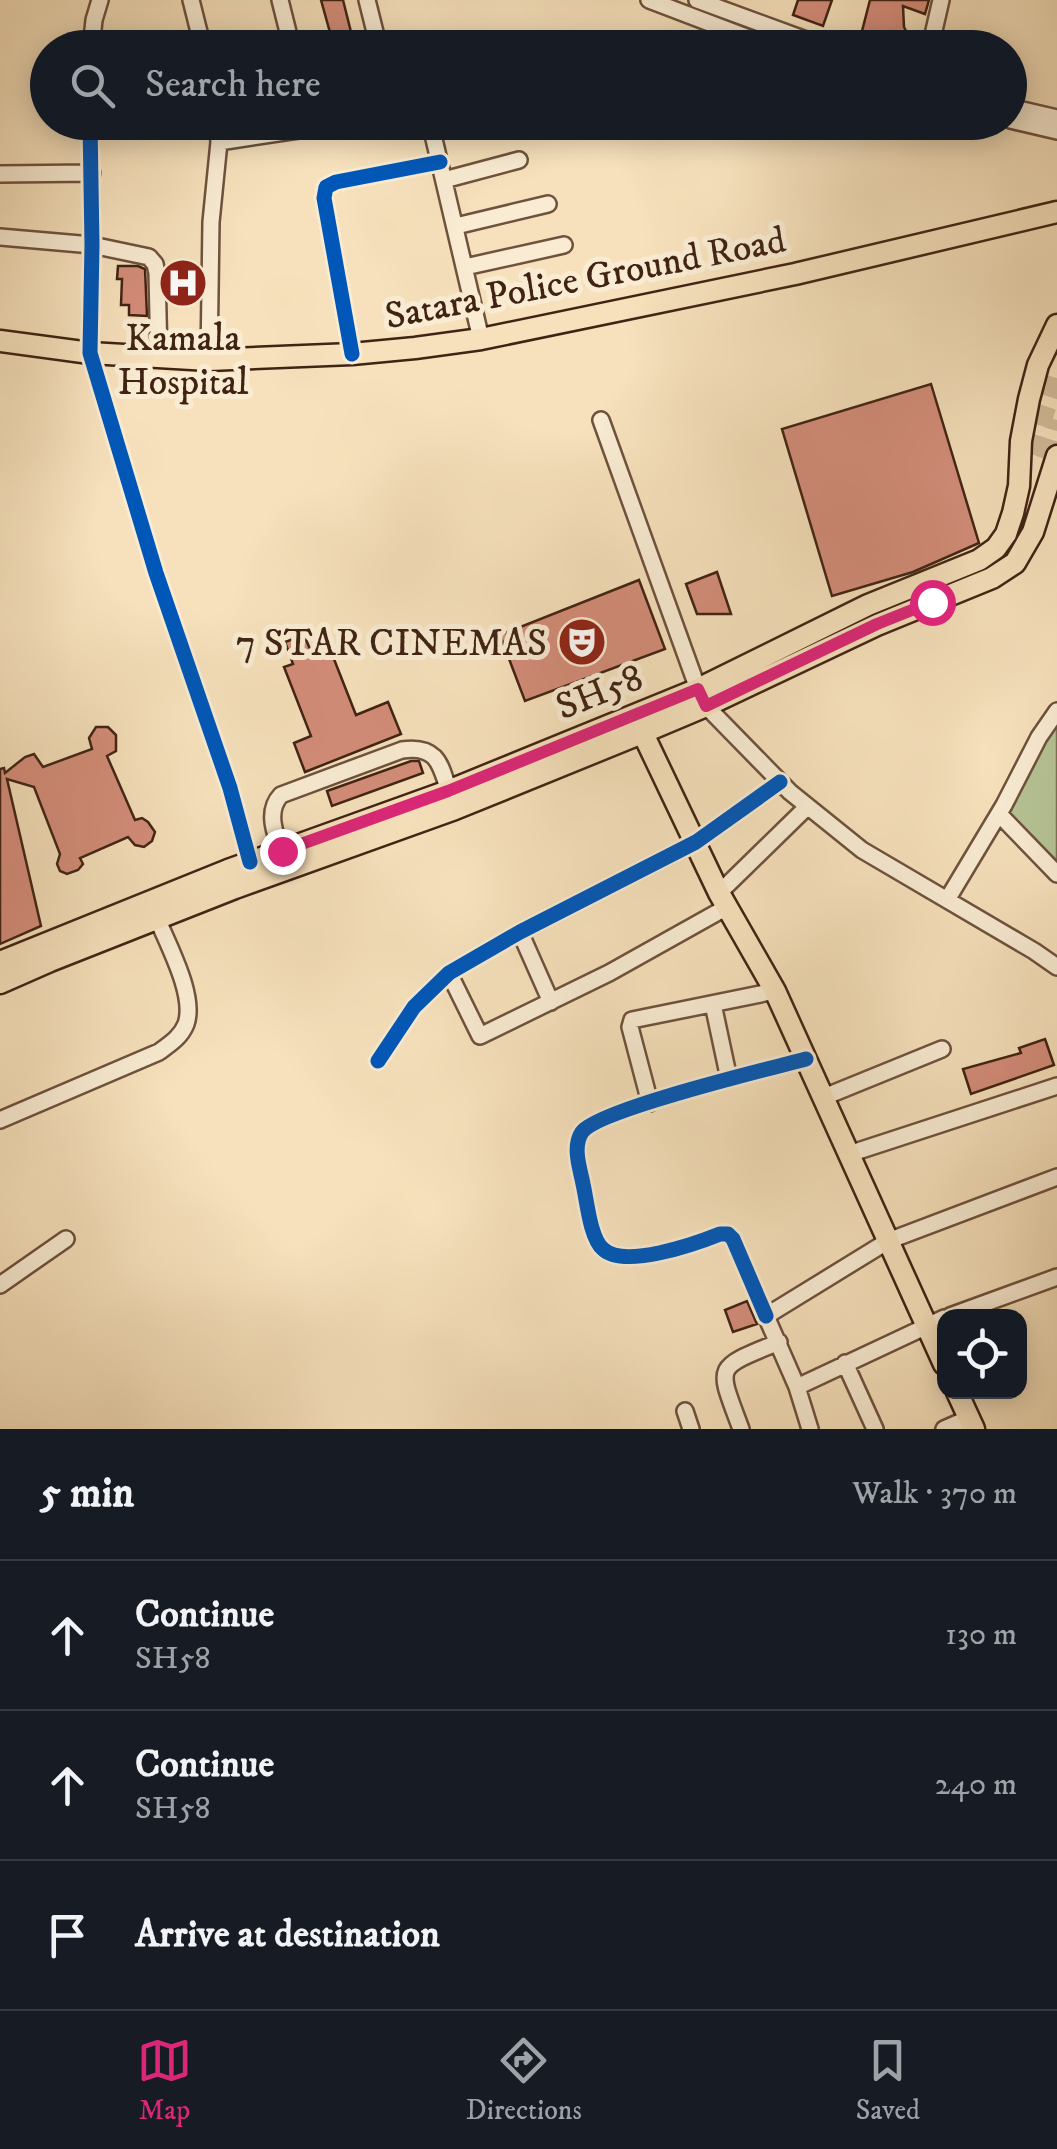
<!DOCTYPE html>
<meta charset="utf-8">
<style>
:root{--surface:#171b24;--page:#20242c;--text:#f1f3f6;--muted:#9ea1a6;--line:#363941;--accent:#db2777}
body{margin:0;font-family:"IM FELL DW Pica",serif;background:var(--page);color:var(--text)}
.controls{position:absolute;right:30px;bottom:30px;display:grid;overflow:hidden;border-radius:20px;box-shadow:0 5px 25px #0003}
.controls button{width:90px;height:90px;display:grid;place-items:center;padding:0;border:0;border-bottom:2px solid var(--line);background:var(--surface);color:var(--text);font:50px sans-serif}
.stop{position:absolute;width:30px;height:30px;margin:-22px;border:8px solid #db2777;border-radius:50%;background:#fff}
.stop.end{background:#db2777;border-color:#fff;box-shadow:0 2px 10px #0008}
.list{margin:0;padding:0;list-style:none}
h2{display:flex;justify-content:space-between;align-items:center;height:130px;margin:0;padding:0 40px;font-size:42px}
h2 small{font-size:32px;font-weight:400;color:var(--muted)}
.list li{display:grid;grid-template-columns:65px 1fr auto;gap:30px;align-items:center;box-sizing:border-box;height:150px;padding:0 40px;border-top:2px solid var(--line)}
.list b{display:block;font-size:38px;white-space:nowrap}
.list p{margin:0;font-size:32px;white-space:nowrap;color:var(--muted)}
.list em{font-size:32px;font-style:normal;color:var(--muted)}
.icon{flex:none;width:55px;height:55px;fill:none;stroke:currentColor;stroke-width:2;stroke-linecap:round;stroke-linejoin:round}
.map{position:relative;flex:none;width:1057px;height:1429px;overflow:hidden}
.search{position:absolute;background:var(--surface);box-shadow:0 5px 25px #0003;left:30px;right:30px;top:30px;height:110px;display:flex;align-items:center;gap:25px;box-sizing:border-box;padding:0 35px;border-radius:55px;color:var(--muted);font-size:38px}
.sheet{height:580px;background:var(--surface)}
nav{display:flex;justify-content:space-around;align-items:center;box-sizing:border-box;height:140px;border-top:2px solid var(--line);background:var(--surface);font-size:28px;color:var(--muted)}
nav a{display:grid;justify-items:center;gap:5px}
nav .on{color:var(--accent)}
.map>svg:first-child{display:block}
</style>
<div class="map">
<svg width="1057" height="1429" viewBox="0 0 1057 1429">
<rect width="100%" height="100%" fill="#f6e1bc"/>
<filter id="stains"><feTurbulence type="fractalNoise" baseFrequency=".002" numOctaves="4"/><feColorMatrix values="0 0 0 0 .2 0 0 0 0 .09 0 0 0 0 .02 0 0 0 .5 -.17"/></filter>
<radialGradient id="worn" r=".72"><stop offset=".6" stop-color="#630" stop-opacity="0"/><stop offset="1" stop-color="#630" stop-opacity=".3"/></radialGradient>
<path fill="#b6c496" stroke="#7b7454" stroke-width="2.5" d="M1056,721L1057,724V862L1008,814Z"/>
<path fill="#d48d7a" stroke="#402313" stroke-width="2.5" d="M321,0H343L351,32L331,36Z
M798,0H832L823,26L793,15Z
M870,0H929L925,14L903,6L904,27L915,48H889L887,43L880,46L879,43L866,42L867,35H861Z
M118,266H138L145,269L147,316L129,315V305H121L122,279H117Z
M168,269L199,271V294L169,292Z
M931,384L979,543L913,572L832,596L782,429Z
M717,572L731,614H697L686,584Z
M639,580L665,649L525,701L500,635Z
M304,635L313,656L330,649L356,715L388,702L401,734L305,772L294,743L311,736L284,667L293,664L285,642Z
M96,727H108L116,735V751L107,756L135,820L142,818L148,822L155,832L152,841L144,847L135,845L128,837L80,858L83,864L78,870L67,874L60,871L57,864L60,854L34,787L7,779L41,926L0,944V769L4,768L5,773L25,757L34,754L43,767L92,749L89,738Z
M411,761H419L423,773L332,806L327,791Z
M1045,1039L1054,1065L971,1094L963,1069L1021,1053L1019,1048Z
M747,1301L757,1324L733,1332L725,1310Z"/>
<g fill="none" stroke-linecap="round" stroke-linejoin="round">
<path stroke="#d2bb9a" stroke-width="20" stroke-dasharray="20 10" stroke-linecap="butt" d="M1031,454L1057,373
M1046,459L1057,420"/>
<g stroke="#6e523d" stroke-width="20">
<path id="minor" d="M191,0L203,48
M280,0L292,48
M367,0L379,48
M649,0L775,48
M697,0L828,48
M91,48L94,20L100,0
M930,48L941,0
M1010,107L1057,118
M1010,120L1057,131
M90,122L92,245L90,353L156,573L230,788L250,862
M430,122L481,339
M219,142L352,122
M0,174L92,173
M444,180L519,160
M456,226L548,204
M0,237L92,245L149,257L155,264L157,273L159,357
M465,267L564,245
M352,354L324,198L326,187L336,182L440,162
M209,360L211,222L219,142L217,122
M601,420L698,689L706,706L790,792L862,850L1034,951L1057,967
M999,814L1057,874
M285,860C277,839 264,813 281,795L402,750C442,744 441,771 452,800
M719,893L807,807
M947,900L1004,805L1039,737L1057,711
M520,932L551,1002
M449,973L480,1036L609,973L727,907
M713,1004L729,1079
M378,1061L414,1007L449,973L520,932L696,842L780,782
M824,1097L942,1049
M650,1103L630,1027L632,1020L775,991
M0,1120L159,1052C170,1044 181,1037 186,1024C196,996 168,945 157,918
M849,1154L1057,1086
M0,1285L66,1239
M766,1316L733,1239L728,1234H720C695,1244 624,1269 603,1249C590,1238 587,1201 583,1184C580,1168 572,1147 582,1132C600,1109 769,1069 806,1059
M950,1316L1057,1277
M845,1363L875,1429
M797,1387L766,1316L888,1241L1057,1177
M685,1411L691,1429
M741,1429C717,1364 713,1369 779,1342
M810,1429L797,1387L944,1318
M944,1429L969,1418"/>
</g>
<g stroke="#402313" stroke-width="25">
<path id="major" d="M0,341L90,353L209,360L352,354L415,348L481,339L795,274L1057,212
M637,721L719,893L775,991L944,1364
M0,962L228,870L448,791L698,689L868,605L979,560L996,548L1006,534L1013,513L1019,486L1021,441L1029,399L1038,365L1057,325
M0,983L50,961L235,888L455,809L642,733L706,706L877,625L992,578L1015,563L1033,532L1057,456
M957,1392L974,1429"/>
</g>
<use href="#minor" stroke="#f9ecd3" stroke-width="15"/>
<use href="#major" stroke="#f6e1bc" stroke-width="20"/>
<g stroke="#f9ecd3" stroke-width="21">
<path id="cycleway" d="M90,122L92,245L90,353L156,573L230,788L250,862
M352,354L324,198L326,187L336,182L440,162
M378,1061L414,1007L449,973L520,932L696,842L780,782
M766,1316L733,1239L728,1234H720C695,1244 624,1269 603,1249C590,1238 587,1201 583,1184C580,1168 572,1147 582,1132C600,1109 769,1069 806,1059"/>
</g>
<use href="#cycleway" stroke="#0057b8" stroke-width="15"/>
</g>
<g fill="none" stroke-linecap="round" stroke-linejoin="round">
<path stroke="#db2777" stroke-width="12" d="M282,851L448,791L698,689L706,706L877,624L932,602"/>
</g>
<defs>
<g id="hospital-disc" transform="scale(2.5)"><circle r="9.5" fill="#8f2418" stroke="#f9ecd3"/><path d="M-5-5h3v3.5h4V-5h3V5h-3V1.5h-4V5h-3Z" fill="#fff"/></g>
<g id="theatre-disc" transform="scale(2.5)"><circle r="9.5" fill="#8f2418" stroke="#f9ecd3"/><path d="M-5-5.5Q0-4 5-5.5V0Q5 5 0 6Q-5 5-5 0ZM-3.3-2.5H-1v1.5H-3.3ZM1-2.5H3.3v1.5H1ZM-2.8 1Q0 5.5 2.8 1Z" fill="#fff"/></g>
</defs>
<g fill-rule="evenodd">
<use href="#hospital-disc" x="183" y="283"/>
<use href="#theatre-disc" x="582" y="642"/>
</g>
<g text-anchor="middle" stroke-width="10" stroke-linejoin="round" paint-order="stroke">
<g font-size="38" fill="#402313" stroke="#f9ecd3">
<text transform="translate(585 277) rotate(-11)" y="13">Satara Police Ground Road</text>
<text transform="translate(599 691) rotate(-22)" y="13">SH58</text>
</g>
<g font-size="38" fill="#402313" stroke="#f9ecd3">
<text x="183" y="350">Kamala<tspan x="183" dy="44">Hospital</tspan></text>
<text x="547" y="655" text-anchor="end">7 STAR CINEMAS</text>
</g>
</g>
<rect width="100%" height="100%" filter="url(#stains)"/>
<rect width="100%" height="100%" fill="url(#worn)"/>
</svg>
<div class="controls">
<button><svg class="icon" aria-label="locate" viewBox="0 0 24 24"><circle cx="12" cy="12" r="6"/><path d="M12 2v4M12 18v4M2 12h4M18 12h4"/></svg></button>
</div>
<div class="stop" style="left:932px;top:602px"></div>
<div class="stop end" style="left:282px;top:851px"></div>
<div class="search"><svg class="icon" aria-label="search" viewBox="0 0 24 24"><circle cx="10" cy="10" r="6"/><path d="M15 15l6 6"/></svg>Search here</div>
</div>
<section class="sheet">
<h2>5 min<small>Walk · 370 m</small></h2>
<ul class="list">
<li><svg class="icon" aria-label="ahead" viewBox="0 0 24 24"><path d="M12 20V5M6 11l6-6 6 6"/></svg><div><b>Continue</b><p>SH58</p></div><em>130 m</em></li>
<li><svg class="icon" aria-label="ahead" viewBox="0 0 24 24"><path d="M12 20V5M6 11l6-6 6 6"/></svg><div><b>Continue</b><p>SH58</p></div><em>240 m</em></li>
<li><svg class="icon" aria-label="arrive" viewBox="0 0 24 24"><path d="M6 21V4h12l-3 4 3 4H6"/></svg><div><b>Arrive at destination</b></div></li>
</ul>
</section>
<nav>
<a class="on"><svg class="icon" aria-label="map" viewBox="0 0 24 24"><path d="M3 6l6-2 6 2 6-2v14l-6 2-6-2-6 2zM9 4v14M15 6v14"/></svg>Map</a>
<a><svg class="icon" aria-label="directions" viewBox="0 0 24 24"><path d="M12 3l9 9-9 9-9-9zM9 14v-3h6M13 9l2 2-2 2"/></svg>Directions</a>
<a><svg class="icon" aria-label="saved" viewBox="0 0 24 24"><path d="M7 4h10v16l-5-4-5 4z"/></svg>Saved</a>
</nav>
